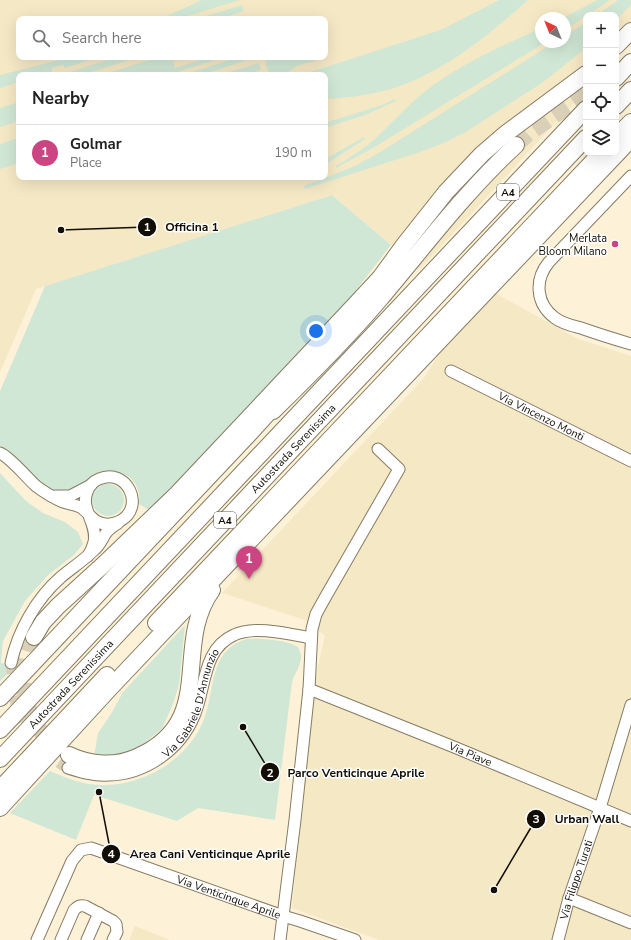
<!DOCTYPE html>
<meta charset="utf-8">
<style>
:root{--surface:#fff;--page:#f2f2f2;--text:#222;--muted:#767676;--line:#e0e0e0;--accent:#cc4481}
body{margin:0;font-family:"Nunito Sans",sans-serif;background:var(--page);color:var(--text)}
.controls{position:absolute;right:12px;top:12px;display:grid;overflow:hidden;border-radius:8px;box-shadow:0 4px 16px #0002}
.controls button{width:36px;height:36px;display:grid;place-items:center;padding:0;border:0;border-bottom:1px solid var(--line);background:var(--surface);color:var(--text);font:20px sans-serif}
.compass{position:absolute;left:535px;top:12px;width:36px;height:36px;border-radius:50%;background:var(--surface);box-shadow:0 4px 16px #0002;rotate:317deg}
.you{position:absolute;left:316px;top:331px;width:14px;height:14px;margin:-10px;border:3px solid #fff;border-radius:50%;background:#1a73e8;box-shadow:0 0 0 6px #1a73e833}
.badge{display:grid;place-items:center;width:26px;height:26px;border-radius:50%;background:var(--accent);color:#fff;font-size:13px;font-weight:700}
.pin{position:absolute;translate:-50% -33px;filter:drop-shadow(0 1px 2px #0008)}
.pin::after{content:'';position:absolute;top:21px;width:14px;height:12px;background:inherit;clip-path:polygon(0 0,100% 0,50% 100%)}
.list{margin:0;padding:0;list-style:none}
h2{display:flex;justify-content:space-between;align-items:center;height:52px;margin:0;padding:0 16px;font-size:17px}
h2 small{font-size:13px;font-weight:400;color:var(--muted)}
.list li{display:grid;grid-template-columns:26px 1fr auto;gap:12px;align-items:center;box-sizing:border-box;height:56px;padding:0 16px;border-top:1px solid var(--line)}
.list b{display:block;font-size:15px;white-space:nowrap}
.list p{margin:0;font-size:13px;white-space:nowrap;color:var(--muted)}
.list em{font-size:13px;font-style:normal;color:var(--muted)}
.icon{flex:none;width:22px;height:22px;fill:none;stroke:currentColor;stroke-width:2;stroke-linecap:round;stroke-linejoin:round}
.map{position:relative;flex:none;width:631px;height:940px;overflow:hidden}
.search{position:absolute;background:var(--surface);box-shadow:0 4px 16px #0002;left:16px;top:16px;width:312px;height:44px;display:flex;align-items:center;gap:10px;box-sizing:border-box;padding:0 14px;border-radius:8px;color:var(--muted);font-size:15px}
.panel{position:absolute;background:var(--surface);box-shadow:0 4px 16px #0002;left:16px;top:72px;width:312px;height:108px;border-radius:8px}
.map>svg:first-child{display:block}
</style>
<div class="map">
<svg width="631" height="940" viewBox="0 0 631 940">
<rect width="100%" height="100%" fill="#fdf2d7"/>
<path fill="#f5e8c5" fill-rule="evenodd" d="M0,0H631V41L616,57V15H586V90L420,269L332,195L36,289L0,372ZM541,18H565V42H541ZM19,19H325V57H19ZM19,75H325V177H19Z
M493,292L576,338L631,356V940H379L292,908L300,817L314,683L325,636L305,620L222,593L424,378L438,356Z
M135,926L170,940H129Z"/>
<path fill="#d1e7d5" d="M202,0H240L178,19H160Z
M499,0H528C489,35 442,74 391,89C370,95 347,98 325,99V75H301L428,34L443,29Z
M597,0H610L565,30V18H563Z
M618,0H631V5L616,20V15H597Z
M242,5L244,11L219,19H197Z
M586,22V48L542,83L464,133L444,143L420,152L305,189L304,186L355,166L380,152L555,42H565V36Z
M541,28V42H546L373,148L336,168V166C350,157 364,149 376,138C392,123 406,107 423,93C458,65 500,47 541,28Z
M71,57H99L65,68L63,65L52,68V72L42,75H19V82L0,88V75Z
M117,57H139L82,75H60Z
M158,57H185L173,61L175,68L211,57H225L168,75H102Z
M239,57H257L202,75H183Z
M278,57H323L324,58L297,66L284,75H269L265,61Z
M259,63L261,70L247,75H242L241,73L234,75H219Z
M395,99L396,101L365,115L325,128V123L382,105Z
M19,102V121L0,127V108Z
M364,137L365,139L325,165V159Z
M19,138V163L0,169V144Z
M332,195L391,245L347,302L152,512L139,504C140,494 138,484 129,477C117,469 100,468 89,478C85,482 83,487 78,489C73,491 62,493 57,492C42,490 15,455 0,446V391L45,286Z
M0,473L26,501L43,513L65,522L78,532L83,544L74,555L48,575L25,601L3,641L1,663L17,665L0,681Z
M92 500a16 16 0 1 1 32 0a16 16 0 1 1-32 0Z
M185,625L179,685L173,704L162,729L133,752L112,756H94L98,733L111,714L123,692Z
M247,639C260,638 288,640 298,647C306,660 296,670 292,682L275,820L198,808L177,821L94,795L76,840L10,813L50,771C68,779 86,786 106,785C147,784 189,758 204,719C216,689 208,650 247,639Z"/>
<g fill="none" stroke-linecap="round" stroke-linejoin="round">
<path stroke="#dad0b8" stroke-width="11" stroke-dasharray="11 5.5" stroke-linecap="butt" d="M11,663C13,676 12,691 16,704C23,732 42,754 68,768"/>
<path stroke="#dad0b8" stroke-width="16" stroke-dasharray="16 8" stroke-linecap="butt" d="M516,145L528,134L586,94
M34,637C13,672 24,724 57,747"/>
<g stroke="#857b63" stroke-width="13">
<g id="minor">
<path d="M631,176L549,262C534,280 536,304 555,318C563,324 573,326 581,328C598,334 614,339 631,344"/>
<path id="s1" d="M451,371L631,461"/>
<path d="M0,453C11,458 26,477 36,486C44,492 54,498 63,502C68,504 74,504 80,507C86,510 90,517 96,521C103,525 112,525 120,521C146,507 127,467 99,479C94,481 89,486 87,492C80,509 98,524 94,542C93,546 91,551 88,556"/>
<path d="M55,496H70L91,485"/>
<path d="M11,663C18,631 36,599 61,577C72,568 84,560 94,550C100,545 102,539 106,533C109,529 114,526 118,523"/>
<path id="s2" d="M309,689L454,747L631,821"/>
<path id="s3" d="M68,768C81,772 94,776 109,775C145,774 180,750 194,716C206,689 202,649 234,635C255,625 289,634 311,638"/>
<path d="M569,898L631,923"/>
<path id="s4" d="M37,940L72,861L81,850L91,848L283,916L300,921L355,940"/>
<path d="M61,940L74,910C78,906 80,905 85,906L113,921L116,924L117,932L113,940"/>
<path d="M87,940L99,913"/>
<path d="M280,940L295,820L309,689L312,629L316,614L326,596L399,469L378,449"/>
<path id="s5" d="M558,940L569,898L600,808L631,705"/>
</g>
</g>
<g stroke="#857b63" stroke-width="18">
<g id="highway">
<path d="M616,46L631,31"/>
<path d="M616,78L631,62"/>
<path d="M616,106L631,90"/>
<path d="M616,137L631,122"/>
<path d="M273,411C310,375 347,338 380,299C424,247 465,192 516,145"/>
<path d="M156,623L601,153"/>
<path d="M34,637L43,622L58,606L102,566L177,494L353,307L380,278L404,245L446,192L482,154L504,135L586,74"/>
<path d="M0,698L249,434L279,401"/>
<path d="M0,730L586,109"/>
<path d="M69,755C90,765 115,767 137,757C219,721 171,647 212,590"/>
<path id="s6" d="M0,759L586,138"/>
<path d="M0,789L107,675"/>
<path d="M0,808L110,688L631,139"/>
</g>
</g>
<use href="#minor" stroke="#fff" stroke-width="11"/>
<use href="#highway" stroke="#fff" stroke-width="16"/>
</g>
<circle fill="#cc4481" stroke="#fff" stroke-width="1.5" cx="615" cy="244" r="4"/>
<g text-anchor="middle" stroke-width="3" stroke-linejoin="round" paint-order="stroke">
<g fill="#fff" stroke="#595651" stroke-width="1">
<rect x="497" y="184" width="22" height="16" rx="3"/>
<rect x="214" y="512" width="22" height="16" rx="3"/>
</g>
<g font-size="10" font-weight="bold" fill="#120e06">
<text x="508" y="196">A4</text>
<text x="225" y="524">A4</text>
</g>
<g font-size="11" fill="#120e06" stroke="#fff" text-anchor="end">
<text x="607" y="242">Merlata<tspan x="607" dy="13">Bloom Milano</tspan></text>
</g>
<g font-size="11" fill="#120e06" stroke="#fff">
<text dy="4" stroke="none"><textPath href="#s1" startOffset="101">Via Vincenzo Monti</textPath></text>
<text dy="4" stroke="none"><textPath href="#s6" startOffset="427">Autostrada Serenissima</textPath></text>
<text dy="4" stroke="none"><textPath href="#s6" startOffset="103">Autostrada Serenissima</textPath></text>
<text dy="4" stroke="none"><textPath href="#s3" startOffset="161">Via Gabriele D'Annunzio</textPath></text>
<text dy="4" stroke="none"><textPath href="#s2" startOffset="174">Via Piave</textPath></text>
<text dy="4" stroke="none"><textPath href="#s5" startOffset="63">Via Filippo Turati</textPath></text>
<text dy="4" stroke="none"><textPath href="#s4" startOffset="257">Via Venticinque Aprile</textPath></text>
</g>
</g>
<path fill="none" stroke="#120e06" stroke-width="1.5" d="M61 230L147 227M243 727L270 772M494 890L536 819M99 792L111 854"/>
<g fill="#120e06" stroke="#fff" stroke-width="1.5">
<circle cx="61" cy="230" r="4"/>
<circle cx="243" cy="727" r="4"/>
<circle cx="494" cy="890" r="4"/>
<circle cx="99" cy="792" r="4"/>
<circle cx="147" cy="227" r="10"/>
<circle cx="270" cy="772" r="10"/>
<circle cx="536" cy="819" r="10"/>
<circle cx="111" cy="854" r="10"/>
</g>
<g font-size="12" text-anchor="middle" font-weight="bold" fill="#fff">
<text x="147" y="231">1</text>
<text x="270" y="777">2</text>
<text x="536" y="823">3</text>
<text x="111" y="858">4</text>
</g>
<g font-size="12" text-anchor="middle" font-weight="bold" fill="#120e06" stroke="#fff" stroke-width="3" stroke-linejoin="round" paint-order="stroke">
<text x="192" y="231">Officina 1</text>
<text x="356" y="777">Parco Venticinque Aprile</text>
<text x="587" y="823">Urban Wall</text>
<text x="210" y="858">Area Cani Venticinque Aprile</text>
</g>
</svg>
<div class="controls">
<button>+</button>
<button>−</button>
<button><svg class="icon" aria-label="locate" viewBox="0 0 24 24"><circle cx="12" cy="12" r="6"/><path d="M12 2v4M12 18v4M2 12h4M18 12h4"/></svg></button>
<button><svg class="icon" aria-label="layers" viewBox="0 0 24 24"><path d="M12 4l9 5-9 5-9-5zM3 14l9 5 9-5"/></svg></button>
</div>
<svg class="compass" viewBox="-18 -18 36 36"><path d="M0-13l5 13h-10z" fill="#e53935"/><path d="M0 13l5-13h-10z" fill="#767676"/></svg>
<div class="you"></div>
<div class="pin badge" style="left:249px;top:579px">1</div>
<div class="search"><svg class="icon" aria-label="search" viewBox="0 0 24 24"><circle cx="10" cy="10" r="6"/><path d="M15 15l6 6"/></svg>Search here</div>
<section class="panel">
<h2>Nearby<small></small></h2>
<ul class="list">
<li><span class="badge">1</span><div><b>Golmar</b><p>Place</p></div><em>190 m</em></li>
</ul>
</section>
</div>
